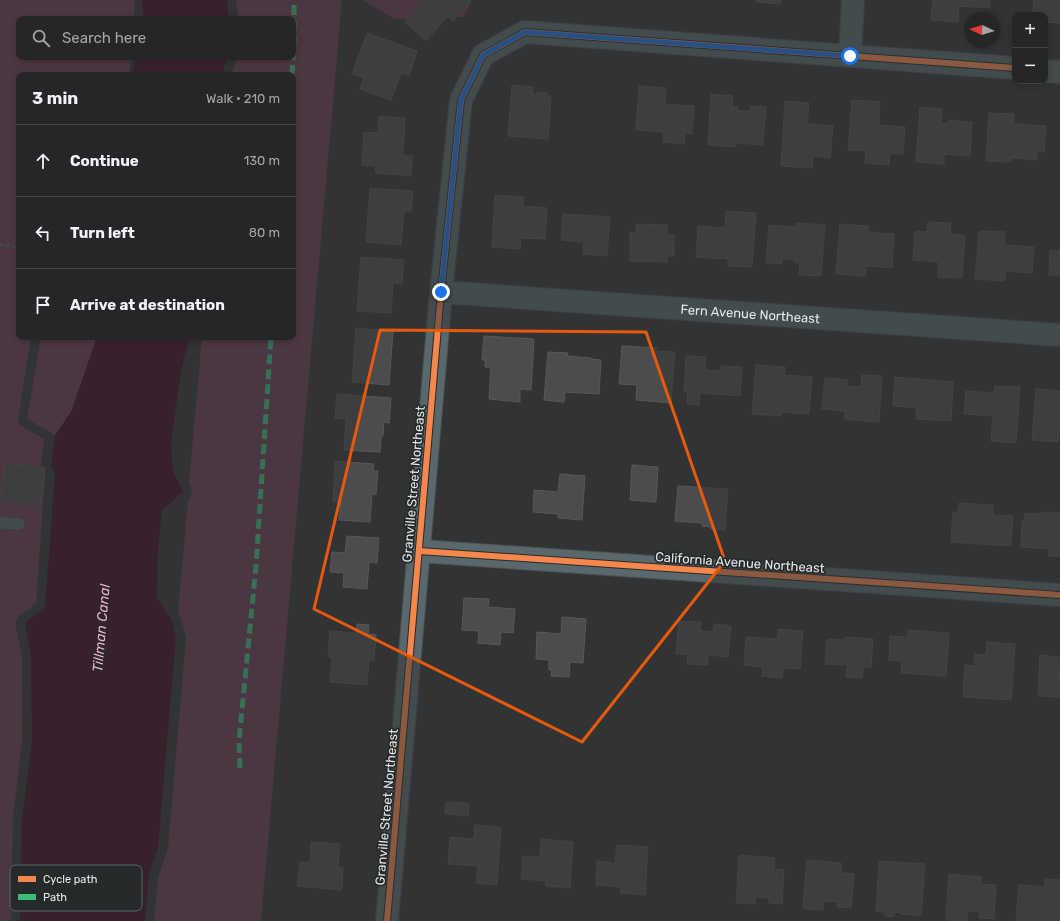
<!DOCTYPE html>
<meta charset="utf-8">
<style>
:root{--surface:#252627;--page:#313233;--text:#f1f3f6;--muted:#a3a5a7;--line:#424344}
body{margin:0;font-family:Rubik,sans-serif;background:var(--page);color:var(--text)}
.controls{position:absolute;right:12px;top:12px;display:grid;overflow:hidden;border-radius:8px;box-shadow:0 2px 6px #0003}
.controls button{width:36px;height:36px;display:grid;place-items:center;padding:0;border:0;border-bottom:1px solid var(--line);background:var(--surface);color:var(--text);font:20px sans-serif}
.compass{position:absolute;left:964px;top:12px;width:36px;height:36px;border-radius:50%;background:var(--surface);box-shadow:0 2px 6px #0003;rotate:274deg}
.stop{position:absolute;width:12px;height:12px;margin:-9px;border:3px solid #1a73e8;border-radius:50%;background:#fff}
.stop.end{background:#1a73e8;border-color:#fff;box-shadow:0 1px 4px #0008}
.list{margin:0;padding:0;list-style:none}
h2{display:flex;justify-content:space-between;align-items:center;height:52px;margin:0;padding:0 16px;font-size:17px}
h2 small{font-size:13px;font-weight:400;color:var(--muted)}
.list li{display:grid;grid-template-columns:26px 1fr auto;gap:12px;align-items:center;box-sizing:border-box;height:72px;padding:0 16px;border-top:1px solid var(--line)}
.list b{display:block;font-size:15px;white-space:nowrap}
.list em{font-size:13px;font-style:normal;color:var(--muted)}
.icon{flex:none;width:22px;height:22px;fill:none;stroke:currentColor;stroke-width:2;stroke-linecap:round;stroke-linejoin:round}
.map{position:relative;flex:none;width:1060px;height:921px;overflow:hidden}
.search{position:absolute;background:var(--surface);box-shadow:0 2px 6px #0003;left:16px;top:16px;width:280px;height:44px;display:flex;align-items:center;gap:10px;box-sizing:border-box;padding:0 14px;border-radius:8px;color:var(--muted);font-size:15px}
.panel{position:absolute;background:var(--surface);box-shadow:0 2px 6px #0003;left:16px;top:72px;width:280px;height:268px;border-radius:8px}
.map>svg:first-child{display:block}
</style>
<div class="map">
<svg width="1060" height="921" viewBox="0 0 1060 921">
<rect width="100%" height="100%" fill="#313334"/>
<path fill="#6c3d51" d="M0,0H135L134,19H19V57H131L129,75H19V337H31L18,420L20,425L44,439L41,464L42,469L45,475L36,603L18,617L15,622L22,656V741L13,818L11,921H0Z
M236,0H342L261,921H154L158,878L168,848L186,638L181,619L178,612L188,500C194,494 192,490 189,483L202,337H293V75H232L237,57H293V19H239Z
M362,0H468L471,3L463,17L395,19Z
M41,337H97L71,412L55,435L27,419Z"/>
<path fill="#400d28" d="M142,0H227L229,19H144Z
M137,57H227L222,75H131Z
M97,337H189L180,377L171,445L173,471L183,492L162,510L158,549L157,597L172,621L176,637L158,847L149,876L145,921H20L22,818L32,741L31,656L25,623L45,607L55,474L51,466L55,435L71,412Z"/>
<path fill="#4b4c4d" stroke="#57585a" d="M424,0H461L426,41L405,22Z
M461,0H470L471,1L453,21L447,16Z
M757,0H781L780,4L757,2Z
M933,0H990V8L959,6L958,22L931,20Z
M1034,0H1060V23L1045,22V15H1033Z
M367,33L417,51L409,76L401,73L391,100L360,89L364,78L352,74Z
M512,85L533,87V95H537V92L547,93V96H551L548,139L508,136Z
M639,86L666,88L665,104L694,106L692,134L685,133L684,144L663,142L664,132L636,130Z
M711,94L733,96L732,107H738V111H750V106L766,107L763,145L736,143L735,147L708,145Z
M852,100L880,102L879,125L905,127L903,154L890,153L889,165L865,163L866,151L848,150Z
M785,101L809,103L807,124L833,126L830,158L813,156L812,168L781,166Z
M920,107L942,109L941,123L948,124L949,120L972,122L970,156L944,154V164L916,162Z
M989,113L1014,114V124L1046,126L1044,152L1037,151V160L1011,158V162L986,161Z
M379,116L405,118L403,156H412L411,176L375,173L376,166L362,165L364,132L378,133Z
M370,188L413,191L411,211H404L401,245L366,242Z
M495,195L524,197L523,206L547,208L545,239L521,238L520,249L492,247Z
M726,211L756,213L752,267L728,266V259L696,257L698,226L725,228Z
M563,214L610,217L607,256L583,254L584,242L561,240Z
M928,222L951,223L950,234L965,235L962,278L938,277L939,262L913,260L915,231L927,232Z
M796,223L825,225L821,276L799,275L800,263L794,262V259H782V264L766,263L769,225L796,227Z
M636,224L667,225V235H674V256H667V262L630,261V232L636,233Z
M840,224L868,226V232L894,234L892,268L866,266L865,276L836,274Z
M979,231L1005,232L1004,245L1034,247L1032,273L1005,271V281L975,279Z
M1060,248V276L1049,275L1050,250L1060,251Z
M361,257L404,260L402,284L393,283L391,313L357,311Z
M356,328L393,331L389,385L352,382Z
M484,336L534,339L531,390L520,389V402L489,399L491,368L485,367V360H482Z
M622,346L657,348L656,351L675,352L671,403L636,400L637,385L619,384Z
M548,352L568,353L567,356L591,358V359L601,360L599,394L565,392L564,402L544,400Z
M686,356L706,357L705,370L720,371L721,366L742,367L740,396L700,393L699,405L687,404L688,392H684Z
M756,365L785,367L784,375L812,377L809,414L781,412V416L752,414Z
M862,375L882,376L879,422L845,419V411L822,409L825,378L848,380L847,386L861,387Z
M895,377L953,382L951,421L916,419L917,408L893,406Z
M995,386L1020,387L1016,443L991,441L993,416L964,414L966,391L994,393Z
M1036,389L1060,391V429H1059L1058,442L1032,440Z
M337,394L391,398L389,423L384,422L383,436H381L380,452L344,450L346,419L335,418Z
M335,461L374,464L373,471H378L376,494H372L370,522L339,520L341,502H333Z
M5,463L45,468L40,506L0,501Z
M632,465L658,467L656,502L630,500Z
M560,474L585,476L582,520L558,518V514L533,512L534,490L558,492Z
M678,486L728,489L725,530L711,529V527L702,526V523L675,521Z
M959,503L993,505V515L1013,516L1011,546L951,542L953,512H958Z
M1040,512L1060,513V556H1049V549L1021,547L1022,521H1024L1025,513L1040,514Z
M347,536L379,538L377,563L369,562L367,589L343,587L344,573L330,572L332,552L345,553Z
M464,598L489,599L488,607L515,609L513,633L501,632L500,645L478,643L479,631L462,630Z
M562,617L586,619L583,663L570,662L569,677L551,676L552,671L549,670V660L536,659L537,632L561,634Z
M679,621L701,622L700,631L713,632L714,624L731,626L728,657L708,655V665L687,664L688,655L676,654Z
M357,624L369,625L368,634L376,635L374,660H369L367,685L330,682L332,657L328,656L330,631L356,633Z
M778,629L803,631L800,669L783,668L782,678L762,676L763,667L744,665L746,637L778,639Z
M908,630L949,633L946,676L901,673L902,661L889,660L890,636L908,637Z
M845,637L873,639L871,667H863L862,678L846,677L847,665L825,664L827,639L844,640Z
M987,642L1015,644L1011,700L963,697L965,665L974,666L975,654L986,655Z
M1040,655L1059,657L1060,697L1038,696Z
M446,802L469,803L468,816L445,814Z
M475,825L501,827L497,885L476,883L478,866L448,864L450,837L474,839Z
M541,839L573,842L570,888L546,886V881L521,879L523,856L540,857Z
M311,842L340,844L338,867L343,868L342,890L297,886L300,862L310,863Z
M617,845L648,847L645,895L620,893L621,887L596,885L597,861L615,863Z
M739,855L775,858L774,869L784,870L782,904L769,903V898L755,897V904L736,903Z
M807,860L841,863V873L854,874L851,908L837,907L838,902L823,901V910L803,909Z
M879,861L925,864L921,916L901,914V913L894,912V916H885V912L876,911Z
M949,874L981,877V884L996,885L994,919L979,918V911H968L967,921L946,920Z
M1045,879L1060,880V921H1016L1019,885L1045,887Z"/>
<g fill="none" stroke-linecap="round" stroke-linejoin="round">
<g stroke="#4f5050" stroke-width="12">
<path id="lane" d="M0,523L19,524"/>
</g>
<g stroke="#4f5050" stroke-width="24">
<g id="street">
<path d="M850,56L853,0"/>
<path d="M1045,71L1060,72"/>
<path id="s1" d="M441,292L1060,335"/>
<path d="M419,551L1060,595"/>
<path d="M387,921L441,292L461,100L483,55L525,32L1015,68"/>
</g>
</g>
<path stroke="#596468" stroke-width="2.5" stroke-dasharray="4 2" stroke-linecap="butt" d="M0,244L19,248"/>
<use href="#lane" stroke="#58686d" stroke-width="11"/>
<use href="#street" stroke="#58686d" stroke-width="22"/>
<path stroke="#3abd76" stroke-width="5" stroke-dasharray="10 5" stroke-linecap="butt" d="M292,75L294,43V0
M240,768L239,741L256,566L271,337"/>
<g stroke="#262a2b" stroke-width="8">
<path id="cycleway" d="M419,551L1060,595
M387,921L441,292L461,100L483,55L525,32L1015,68"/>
</g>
<use href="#cycleway" stroke="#f5874c" stroke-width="6"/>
</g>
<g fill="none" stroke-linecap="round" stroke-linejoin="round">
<path stroke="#1a73e8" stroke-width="5" d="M441,292L461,100L483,55L525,32L850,56"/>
</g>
<path d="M0 0H1060V921H0ZM380,330L646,332L725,561L582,742L314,609Z" fill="#313334" fill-opacity=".55" fill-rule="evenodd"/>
<path fill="none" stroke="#e8590c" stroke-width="3" stroke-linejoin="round" d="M380,330L646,332L725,561L582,742L314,609Z"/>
<g text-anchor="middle" stroke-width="3.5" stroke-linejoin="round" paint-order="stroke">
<g font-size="13" fill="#e5e7e8" stroke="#262a2b">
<text dy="5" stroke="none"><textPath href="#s1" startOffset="310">Fern Avenue Northeast</textPath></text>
<text transform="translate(413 484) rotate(-85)" y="5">Granville Street Northeast</text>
<text transform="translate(740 562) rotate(4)" y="5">California Avenue Northeast</text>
<text transform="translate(386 807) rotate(-85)" y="5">Granville Street Northeast</text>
</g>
<g font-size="14" font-style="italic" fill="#f8accb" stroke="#262a2b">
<text transform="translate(101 628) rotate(-85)" y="5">Tillman Canal</text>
</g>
</g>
<rect x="10" y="865" width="132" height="46" rx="6" fill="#262a2b" stroke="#5f6364" stroke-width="1"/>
<rect x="18" y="876" width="18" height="6" fill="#f5874c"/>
<rect x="18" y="894" width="18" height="6" fill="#3abd76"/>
<g font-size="11" fill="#e5e7e8">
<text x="43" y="883">Cycle path</text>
<text x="43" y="901">Path</text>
</g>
</svg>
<div class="controls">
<button>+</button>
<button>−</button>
</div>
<svg class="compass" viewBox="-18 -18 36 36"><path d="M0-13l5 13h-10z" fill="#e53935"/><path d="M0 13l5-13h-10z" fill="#a3a5a7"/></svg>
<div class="stop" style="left:850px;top:56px"></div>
<div class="stop end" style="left:441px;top:292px"></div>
<div class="search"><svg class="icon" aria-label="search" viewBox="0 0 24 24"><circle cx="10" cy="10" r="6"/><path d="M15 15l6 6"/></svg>Search here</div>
<section class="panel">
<h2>3 min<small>Walk · 210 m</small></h2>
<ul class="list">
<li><svg class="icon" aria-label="ahead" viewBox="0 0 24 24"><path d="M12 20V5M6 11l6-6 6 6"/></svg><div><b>Continue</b></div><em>130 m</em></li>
<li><svg class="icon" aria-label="left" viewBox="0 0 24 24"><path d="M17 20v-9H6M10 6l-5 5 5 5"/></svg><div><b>Turn left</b></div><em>80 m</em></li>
<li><svg class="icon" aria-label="arrive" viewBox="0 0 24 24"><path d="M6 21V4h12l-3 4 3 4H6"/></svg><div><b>Arrive at destination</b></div></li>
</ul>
</section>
</div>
